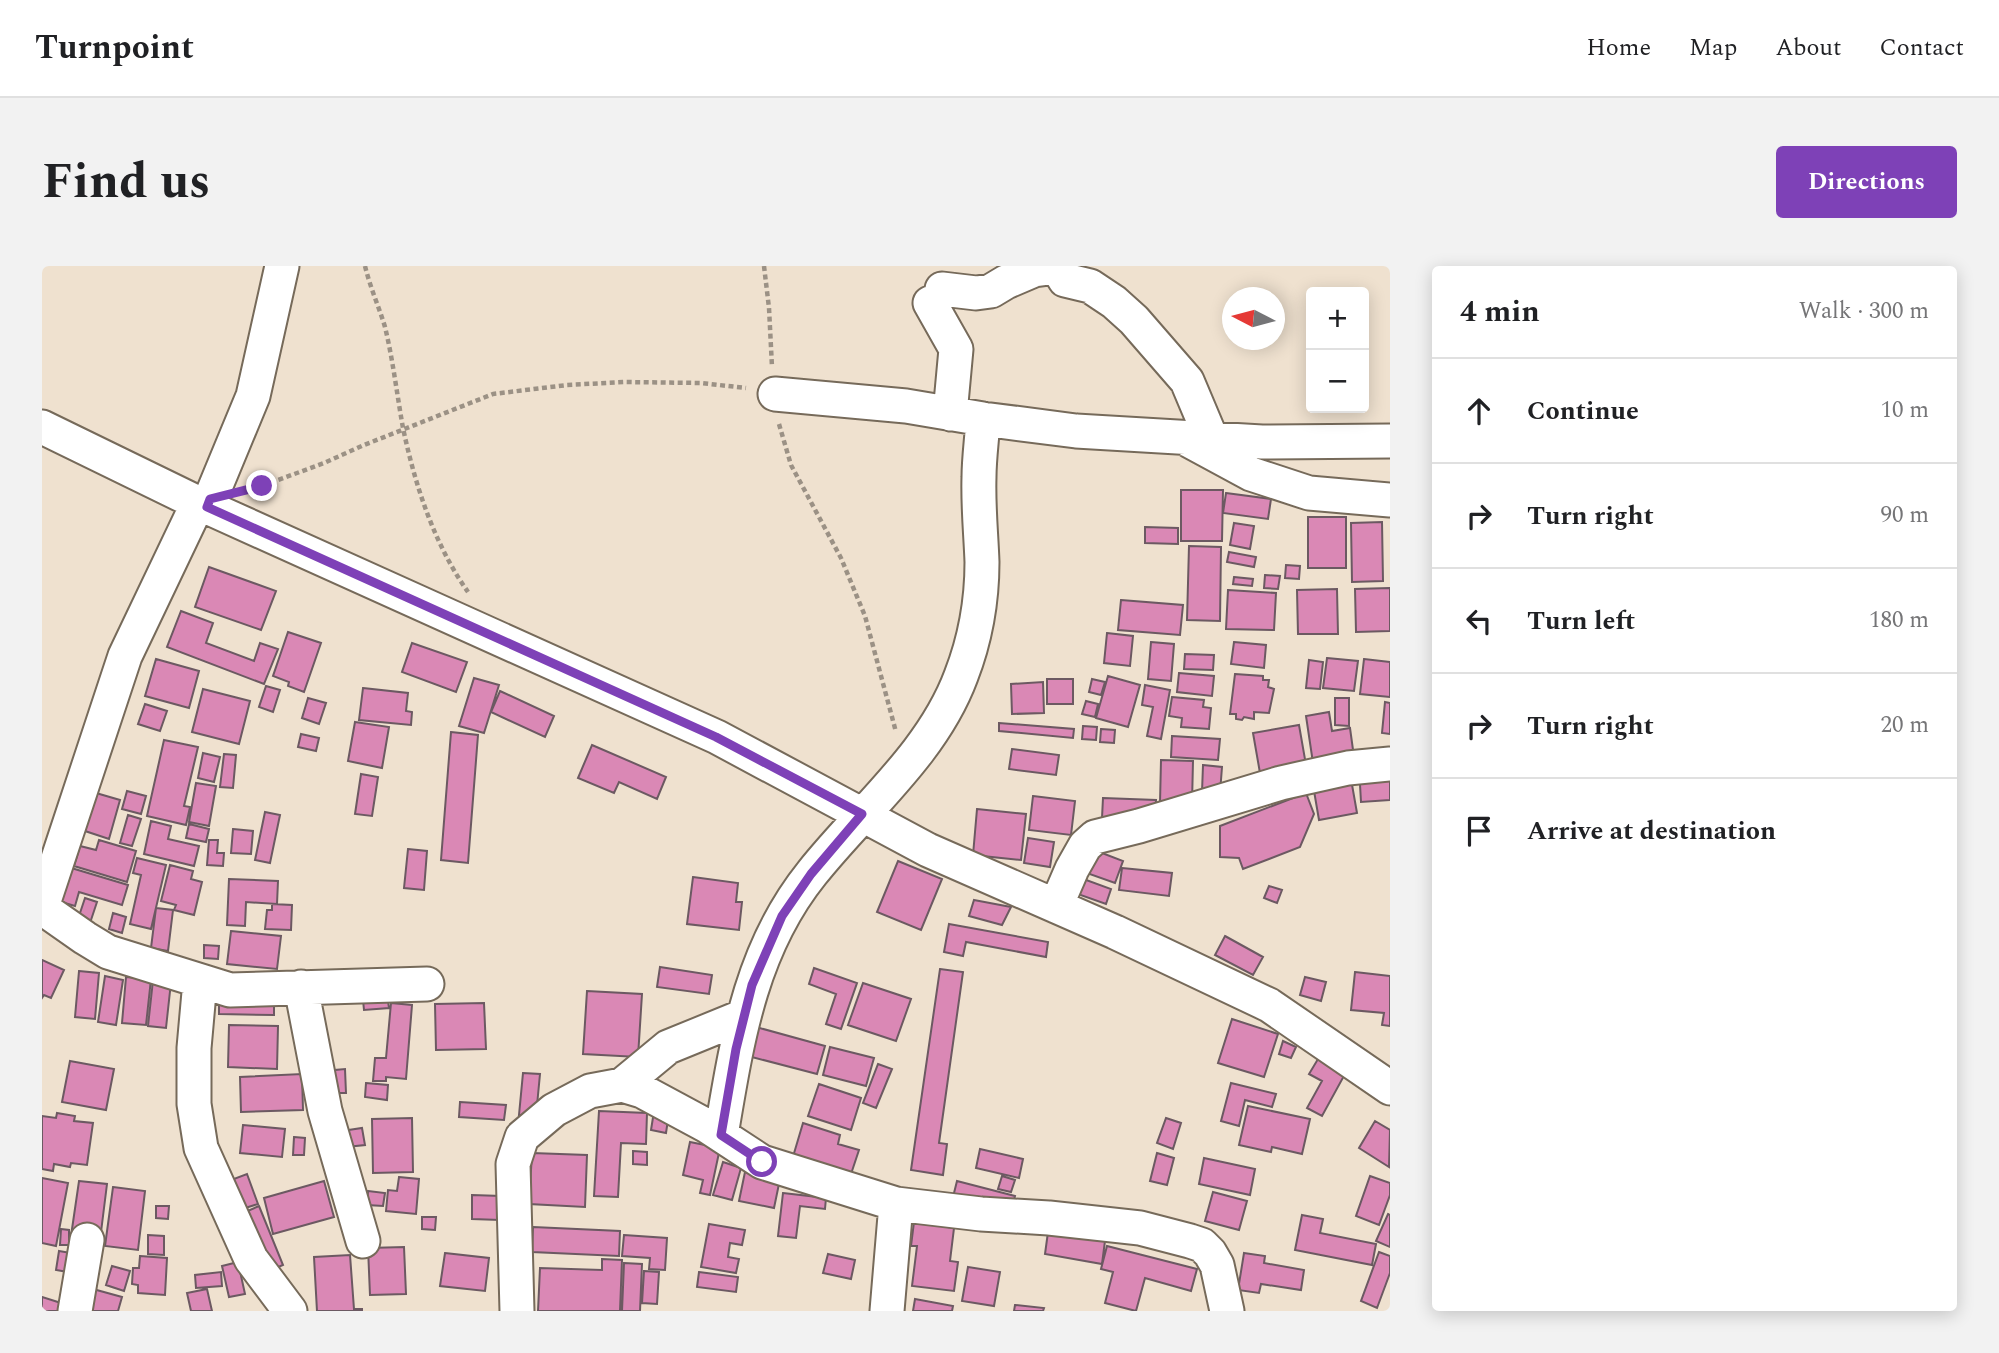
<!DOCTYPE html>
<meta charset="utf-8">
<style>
:root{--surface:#fff;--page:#f2f2f2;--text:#202124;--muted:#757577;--line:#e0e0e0;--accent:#7e41b7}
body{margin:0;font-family:Spectral,serif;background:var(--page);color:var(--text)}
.controls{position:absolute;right:21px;top:21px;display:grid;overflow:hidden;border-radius:7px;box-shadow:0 4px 18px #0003}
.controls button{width:63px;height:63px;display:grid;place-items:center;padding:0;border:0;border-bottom:2px solid var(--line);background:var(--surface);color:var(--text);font:35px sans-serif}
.compass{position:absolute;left:1180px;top:21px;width:63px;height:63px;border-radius:50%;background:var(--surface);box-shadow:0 4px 18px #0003;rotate:276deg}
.stop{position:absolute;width:21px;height:21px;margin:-16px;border:5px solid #7e41b7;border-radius:50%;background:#fff}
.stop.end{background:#7e41b7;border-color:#fff;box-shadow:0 2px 7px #0008}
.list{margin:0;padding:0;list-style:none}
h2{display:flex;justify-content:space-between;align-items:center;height:91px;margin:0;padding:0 28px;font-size:30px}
h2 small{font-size:23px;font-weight:400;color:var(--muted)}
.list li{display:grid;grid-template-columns:46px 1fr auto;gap:21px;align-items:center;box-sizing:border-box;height:105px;padding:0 28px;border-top:2px solid var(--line)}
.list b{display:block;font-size:26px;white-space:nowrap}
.list em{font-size:23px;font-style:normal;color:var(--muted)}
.icon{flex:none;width:38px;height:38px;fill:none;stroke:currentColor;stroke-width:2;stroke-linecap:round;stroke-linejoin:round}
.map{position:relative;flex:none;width:1348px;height:1045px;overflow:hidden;border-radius:7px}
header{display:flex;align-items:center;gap:42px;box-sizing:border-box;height:98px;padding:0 35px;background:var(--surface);border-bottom:2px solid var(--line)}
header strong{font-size:33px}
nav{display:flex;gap:38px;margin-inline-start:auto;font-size:24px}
.intro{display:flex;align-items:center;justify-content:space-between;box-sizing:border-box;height:168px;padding:0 42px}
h1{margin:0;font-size:49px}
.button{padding:18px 32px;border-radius:7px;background:var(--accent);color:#fff;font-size:24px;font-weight:700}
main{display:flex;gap:42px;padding:0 42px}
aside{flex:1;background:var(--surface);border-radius:7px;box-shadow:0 4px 18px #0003}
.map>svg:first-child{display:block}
</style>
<header>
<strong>Turnpoint</strong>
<nav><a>Home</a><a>Map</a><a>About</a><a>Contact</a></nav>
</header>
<div class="intro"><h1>Find us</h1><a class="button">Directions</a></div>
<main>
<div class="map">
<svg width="1348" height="1045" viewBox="0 0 1348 1045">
<rect width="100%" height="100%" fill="#efe1cf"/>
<path fill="#da88b5" stroke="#6c5962" stroke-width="2" d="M1139,224H1181L1180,275H1139Z
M1184,227L1229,233L1226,253L1181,247Z
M1266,251H1304V302H1266Z
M1340,256L1341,315L1310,316L1309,257Z
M1192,257L1212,260L1208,283L1188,279Z
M1103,261L1136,262V278L1103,277Z
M1147,280L1179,281L1178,355L1145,354Z
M1187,286L1214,291L1212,301L1185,296Z
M1244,299L1258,300L1257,313L1243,312Z
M167,301L234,325L219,364L153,341Z
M1223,309L1238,310L1236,323L1222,322Z
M1192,311L1211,313L1210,320L1191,318Z
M1348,322V365L1314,366L1313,323Z
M1295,323L1296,368H1256L1255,324Z
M1186,324L1234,327L1232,364L1184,363Z
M1079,334L1141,339L1138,369L1076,364Z
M139,345L171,357L164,377L212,395L218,377L236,383L222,418L125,381Z
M246,366L279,377L262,426L246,420L247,416L231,410Z
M1065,367L1091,370L1088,400L1062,397Z
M1109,376L1132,378L1129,415L1106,413Z
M1192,376L1224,379L1222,402L1189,398Z
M370,377L425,396L414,426L360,406Z
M1143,388L1172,389L1171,404L1142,403Z
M1285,392L1316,395L1312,425L1281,422Z
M114,393L157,405L147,442L103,430Z
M1322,393L1348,396V431L1318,428Z
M1267,394L1281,396L1278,423L1264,422Z
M1137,407L1172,410L1170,430L1135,426Z
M1193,408L1221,410V414H1227L1226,421L1232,423L1227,447L1212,446V453L1202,451L1200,454L1194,453V448H1188Z
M1066,410L1098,419L1086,461L1054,452Z
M432,412L457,419L442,467L417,460Z
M1005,413H1031V438H1005Z
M1050,413L1063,416L1059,429L1047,426Z
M1001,416L1002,447L970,448L969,418Z
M1103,419L1128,424L1119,473L1105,470L1111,441L1100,439Z
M224,420L238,424L231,446L217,441Z
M321,422L366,427L364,445L370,446L369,459L317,454Z
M161,423L208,435L197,478L150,466Z
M458,425L512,450L503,471L449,446Z
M1130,431L1162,434L1161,441L1169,442L1167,463L1139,461L1140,452L1127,450Z
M266,432L284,437L277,458L260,452Z
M1293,432H1307V460L1293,459Z
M1044,435L1056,438L1053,451L1040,448Z
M1343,436L1348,437V468L1340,467Z
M103,438L125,445L118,465L96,458Z
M1287,446L1290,465L1308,462L1312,491L1271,497L1264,450Z
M313,456L347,461L340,502L306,495Z
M957,457L1032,463L1031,472L957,465Z
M1257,459L1264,499L1218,507L1211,467Z
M1041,460L1055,461L1054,474L1040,473Z
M1059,463L1073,464L1072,477L1058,476Z
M409,466L436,469L426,597L399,594Z
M259,468L277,472L274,485L256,481Z
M1130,470L1178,473L1176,494L1129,491Z
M122,474L156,481L142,540L148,541L144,559L105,550Z
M550,479L624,511L615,533L577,516L572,527L536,512Z
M970,483L1017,489L1014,509L967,503Z
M161,487L178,491L172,516L156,512Z
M182,488L194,489L191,522L178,521Z
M1119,494L1151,495L1150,538L1118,537Z
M1161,499L1180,501L1178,527L1160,526Z
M1348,499V534L1319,536L1317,501Z
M319,508L336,511L330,550L313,548Z
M1309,513L1315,547L1277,554L1271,519Z
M154,517L174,520L167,560L147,556Z
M85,525L104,530L99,548L80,543Z
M54,527L78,534L67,573L43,565Z
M1264,527L1272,548L1258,581L1201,603L1197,592L1178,591V560Z
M991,530L1033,535L1029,569L987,564Z
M1061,532L1114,534L1113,554L1060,552Z
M935,543L984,548L979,594L931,589Z
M223,546L238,549L228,597L213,594Z
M86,549L99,553L90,580L78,577Z
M109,555L129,560L126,573L157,580L152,600L102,588Z
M147,558L167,563L164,576L144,572Z
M191,563L211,565L209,588L189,587Z
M986,572L1012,576L1008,601L982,597Z
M57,574L94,585L85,616L32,600L38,580L54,584Z
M167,574H176L175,587H182L181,600L165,599Z
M1047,582L1081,595L1073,617L1039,605Z
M366,583L385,585L382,624L362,622Z
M95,592L124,599L109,663L88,658L99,609L91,607Z
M856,595L900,613L879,664L835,646Z
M128,599L151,605L149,613L160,616L152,649L132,644L134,639L119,635Z
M26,601L86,619L80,639L37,626L33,640L16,635Z
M1080,602L1130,607L1127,630L1077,624Z
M651,611L696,617L694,636H700L697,664L645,658Z
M1036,611L1069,623L1064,638L1030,626Z
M187,613L236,615L235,638L204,636L203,660L185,659Z
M1227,620L1240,624L1235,637L1222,632Z
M43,632L55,636L48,657L36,653Z
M932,634L969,641L960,659L927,650Z
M230,638L250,639L249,664L223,663L225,644H230Z
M114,642L131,644L126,685L109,682Z
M71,647L84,651L80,667L67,663Z
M907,658L1006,676L1004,691L924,676L921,690L902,686Z
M189,665L239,670L235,703L185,698Z
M1183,670L1221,691L1211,709L1173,689Z
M162,679L177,680L176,693L162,692Z
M0,694L22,704L9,732L2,729L0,732Z
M618,701L670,709L667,728L615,721Z
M772,702L815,717L799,763L784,758L794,728L767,718Z
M898,703L921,706L897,877L905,878L901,909L869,904Z
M37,705L57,707L53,753L33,751Z
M112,705L130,707L124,762L106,760Z
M1313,706L1348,710V760L1340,759L1342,747L1309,744Z
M63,710L81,714L74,759L56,756Z
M84,711L109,713L104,759L80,757Z
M1263,711L1284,716L1279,735L1258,729Z
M821,717L869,733L854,775L806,759Z
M320,724L346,735L347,742L322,744Z
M545,725L600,728L596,791L541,788Z
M177,727L232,728V749L177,748Z
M349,737L370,739L364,813L344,811V815H331L333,792H344Z
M442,737L444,783L394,784L393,738Z
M1190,753L1236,768L1222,811L1176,797Z
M187,759L236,760L235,803L186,801Z
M714,761L783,780L775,808L706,790Z
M1241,775L1254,781L1249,792L1237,788Z
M788,781L832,792L824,820L781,809Z
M1276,793L1303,808L1280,850L1265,842L1280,815L1267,808Z
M28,795L72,803L64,844L20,836Z
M836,798L850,803L834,842L821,837Z
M303,803L304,827H293V804Z
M481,807L498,808L494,850L477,849Z
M260,808L261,844L199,846L198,811Z
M324,817L346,819L345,834L323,831Z
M1189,817L1234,828L1230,841L1203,834L1197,860L1179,855Z
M777,818L819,832L809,864L766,850Z
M418,836L464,839L462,854L417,851Z
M1206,840L1268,853L1260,888L1230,881L1229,886L1197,879Z
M557,845L605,847L604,878L579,877L576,931L552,930Z
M612,845L627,847L624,867L609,864Z
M15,847L33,850L32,855L51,857L45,899L29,897L28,901L12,898L11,905L0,903V850L14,852Z
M370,852L371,906L331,907L330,853Z
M1124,852L1139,857L1131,883L1115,877Z
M1333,855L1348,864L1347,901L1317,882Z
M761,857L798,869L796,878L817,884L808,911L750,894Z
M201,859L243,863L240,891L198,887Z
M320,862L323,879L295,882L293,866Z
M252,871L263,872L262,889H251Z
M648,876L678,882L668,929L658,927L661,914L641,909Z
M938,883L981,893L977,912L934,902Z
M591,885L605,886V899L591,898Z
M490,887L545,889L543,941L487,938Z
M1115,887L1132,892L1125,919L1108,915Z
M1162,892L1213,903L1208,929L1157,918Z
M681,896L699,902L690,934L671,929Z
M703,906L738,913L732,942L697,935Z
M205,908L216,938L200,943L189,914Z
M960,910L973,914L969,926L956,923Z
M1328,910L1348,917V929L1337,959L1314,950Z
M357,911L377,913L374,948L344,945L346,924L355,925Z
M0,912L26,917L14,980L0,977Z
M37,915L65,918L58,974L29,970Z
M282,915L292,951L231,968L222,932Z
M915,915L973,930L969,946L911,931Z
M71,921L103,925L96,984L63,980Z
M326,925L343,927L341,940L325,939Z
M1171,926L1205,935L1197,964L1163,955Z
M741,927L784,932L783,943L758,940L754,972L736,970Z
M430,929L459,930L458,954L430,953Z
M114,940H127L126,953L114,952Z
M217,940L241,999L225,1006L201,947Z
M1346,948L1348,949V981L1334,975Z
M1260,949L1281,953L1278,967L1334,978L1330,999L1253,984Z
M380,951H394L393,964L380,963Z
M872,956L912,962L908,995L916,996L912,1025L870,1020L875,980H869Z
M667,958L703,964L700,979L688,977L686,991L697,993L694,1007L659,1001Z
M491,961L578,965L577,990L490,986Z
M19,963L27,964V979H18Z
M1006,966L1063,975L1060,998L1003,988Z
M106,969L122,970V989L106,988Z
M582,969L625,972L623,1004L607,1003L608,992L580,990Z
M1065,980L1155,1003L1149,1025L1103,1012L1094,1045L1063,1037L1071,1006L1059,1003Z
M362,981L364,1028L328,1029L326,982Z
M17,985L29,987L26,1006L14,1004Z
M1337,986L1348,990V1007L1335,1042L1319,1035Z
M403,987L447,992L443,1025L398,1020Z
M1202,987L1223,990L1222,997L1262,1004L1259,1024L1219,1018L1217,1027L1196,1024Z
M786,988L813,994L809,1013L781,1007Z
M308,989L312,1043H320V1045H275L272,991Z
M98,990L125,992L123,1029L96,1027V1019L90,1018L91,1002H97Z
M560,993L580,994L578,1045H496L498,1002L560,1004Z
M196,996L203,1028L187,1031L180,1000Z
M582,997L600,998L598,1045H580Z
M70,1000L88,1005L82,1025L64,1019Z
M926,1001L958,1006L952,1040L920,1035Z
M602,1005L617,1006L615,1038L600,1037Z
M179,1006L180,1020L154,1022L153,1009Z
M657,1006L696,1011L694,1026L655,1021Z
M51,1023L80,1031L76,1045H44Z
M165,1023L170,1045H149L145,1027Z
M0,1031L19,1037L17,1045H0Z
M873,1033L911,1040L910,1045H871Z
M973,1039L1002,1042L1001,1045H972Z"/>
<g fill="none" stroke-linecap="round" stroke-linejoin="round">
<g stroke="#766a5a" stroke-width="37">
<path id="minor" d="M900,23L934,27L949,25L964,16L992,4L1015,1L1023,14L1048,20L1072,36L1092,54L1145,115L1169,172
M888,37L914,83L908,148
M733,128L864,140L941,153L1034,165L1220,176L1348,175
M0,161L156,237L675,471L886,584L1073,666L1227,739L1348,822
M1148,175L1209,208L1267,227L1348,234
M165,241L211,130L240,0
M1014,640L1030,603L1043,580L1053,571L1097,560L1239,517L1306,502L1348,498
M0,641L83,390L156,237
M0,642L43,672L66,686L188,724L385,718
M158,715L152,782V838L159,882L209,993L248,1045
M259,721L283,845L321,975
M580,819L626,781L702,750
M679,869C695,775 708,684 770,607C820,544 890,488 919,410C933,374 940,334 940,296C939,268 936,240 937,211C937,192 940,172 941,153
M33,1045L45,974
M475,1045L471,898L480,871L512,844L548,825L580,819L600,825L665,860L720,896L854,938L939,948L1007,952L1098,962L1148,975L1160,979L1168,987L1175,999L1185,1045
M845,1045L854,938"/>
</g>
<path stroke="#9b9185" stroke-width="4.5" stroke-dasharray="5 3.5" stroke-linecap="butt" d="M323,0C328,21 337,41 343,61C351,94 355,129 361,162C373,219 392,278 426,326
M722,0L727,42L730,101
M737,158L749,199L799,292L823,350L854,466
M204,224L220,220L282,197L322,179L451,128L525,119L583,116L659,117L704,122"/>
<use href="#minor" stroke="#fff" stroke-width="33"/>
</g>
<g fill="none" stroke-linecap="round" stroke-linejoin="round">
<path stroke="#7e41b7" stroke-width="9" d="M220,220L168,233L165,241L674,471L820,548L769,608L740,650L710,719L694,783L679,869L720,896"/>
</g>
</svg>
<div class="controls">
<button>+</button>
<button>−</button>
</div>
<svg class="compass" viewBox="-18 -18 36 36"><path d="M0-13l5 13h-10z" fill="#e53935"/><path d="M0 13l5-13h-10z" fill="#757577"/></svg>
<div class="stop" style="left:720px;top:896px"></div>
<div class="stop end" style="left:220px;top:220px"></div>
</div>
<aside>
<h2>4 min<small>Walk · 300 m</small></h2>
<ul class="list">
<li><svg class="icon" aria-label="ahead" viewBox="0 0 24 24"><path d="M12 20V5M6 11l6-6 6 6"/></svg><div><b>Continue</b></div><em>10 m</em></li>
<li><svg class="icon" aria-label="right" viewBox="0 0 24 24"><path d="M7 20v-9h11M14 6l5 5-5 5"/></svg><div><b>Turn right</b></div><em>90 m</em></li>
<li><svg class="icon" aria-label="left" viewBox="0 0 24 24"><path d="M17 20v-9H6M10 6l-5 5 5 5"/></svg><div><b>Turn left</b></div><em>180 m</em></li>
<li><svg class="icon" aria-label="right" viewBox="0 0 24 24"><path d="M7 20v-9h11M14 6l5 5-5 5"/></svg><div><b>Turn right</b></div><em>20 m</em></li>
<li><svg class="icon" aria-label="arrive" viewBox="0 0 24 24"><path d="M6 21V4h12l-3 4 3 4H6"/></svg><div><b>Arrive at destination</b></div></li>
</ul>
</aside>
</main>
